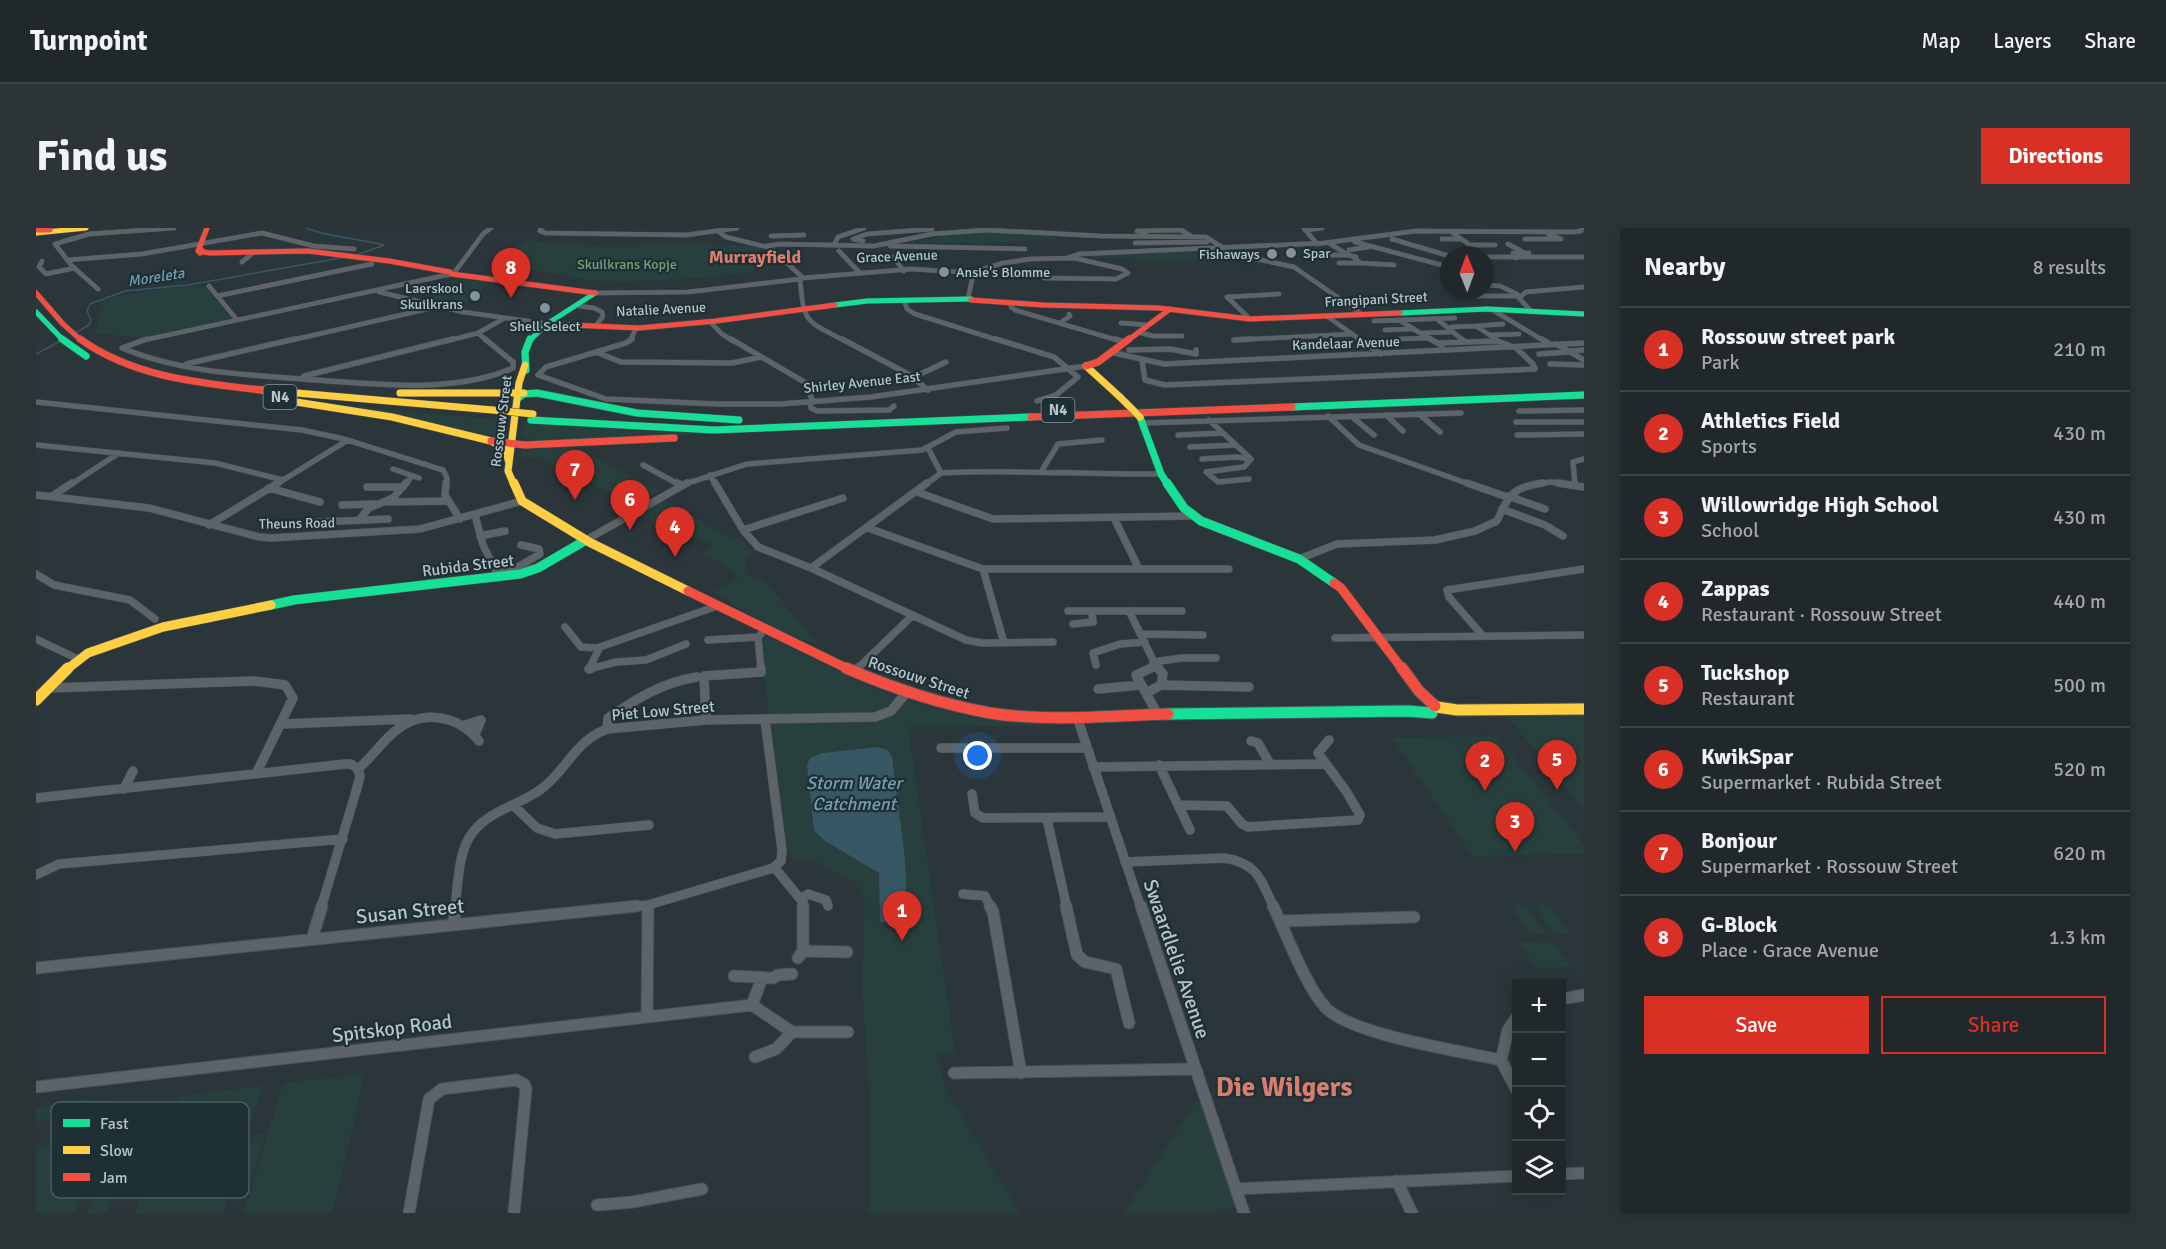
<!DOCTYPE html>
<meta charset="utf-8">
<style>
:root{--surface:#20282c;--page:#2d3438;--text:#f1f3f6;--muted:#a2a6a9;--line:#3d4448;--accent:#d93025}
body{margin:0;font-family:Signika,sans-serif;background:var(--page);color:var(--text)}
.controls{position:absolute;right:18px;bottom:18px;display:grid;overflow:hidden;border-radius:0px;box-shadow:0 3px 15px #0003}
.controls button{width:54px;height:54px;display:grid;place-items:center;padding:0;border:0;border-bottom:2px solid var(--line);background:var(--surface);color:var(--text);font:30px sans-serif}
.compass{position:absolute;left:1404px;top:18px;width:54px;height:54px;border-radius:50%;background:var(--surface);box-shadow:0 3px 15px #0003;rotate:359deg}
.you{position:absolute;left:942px;top:528px;width:21px;height:21px;margin:-15px;border:4px solid #fff;border-radius:50%;background:#1a73e8;box-shadow:0 0 0 9px #1a73e833}
.badge{display:grid;place-items:center;width:39px;height:39px;border-radius:50%;background:var(--accent);color:#fff;font-size:20px;font-weight:700}
.pin{position:absolute;translate:-50% -50px;filter:drop-shadow(0 2px 3px #0008)}
.pin::after{content:'';position:absolute;top:32px;width:21px;height:18px;background:inherit;clip-path:polygon(0 0,100% 0,50% 100%)}
.list{margin:0;padding:0;list-style:none}
h2{display:flex;justify-content:space-between;align-items:center;height:78px;margin:0;padding:0 24px;font-size:26px}
h2 small{font-size:20px;font-weight:400;color:var(--muted)}
.list li{display:grid;grid-template-columns:39px 1fr auto;gap:18px;align-items:center;box-sizing:border-box;height:84px;padding:0 24px;border-top:2px solid var(--line)}
.list b{display:block;font-size:22px;white-space:nowrap}
.list p{margin:0;font-size:20px;white-space:nowrap;color:var(--muted)}
.list em{font-size:20px;font-style:normal;color:var(--muted)}
.actions{display:flex;gap:12px;padding:18px 24px}
.actions a{flex:1;padding:14px 0;border:2px solid var(--accent);border-radius:0px;text-align:center;font-size:21px;color:var(--accent)}
.actions .main{background:var(--accent);color:#fff}
.icon{flex:none;width:33px;height:33px;fill:none;stroke:currentColor;stroke-width:2;stroke-linecap:round;stroke-linejoin:round}
.map{position:relative;flex:none;width:1548px;height:985px;overflow:hidden;border-radius:0px}
header{display:flex;align-items:center;gap:36px;box-sizing:border-box;height:84px;padding:0 30px;background:var(--surface);border-bottom:2px solid var(--line)}
header strong{font-size:28px}
nav{display:flex;gap:33px;margin-inline-start:auto;font-size:21px}
.intro{display:flex;align-items:center;justify-content:space-between;box-sizing:border-box;height:144px;padding:0 36px}
h1{margin:0;font-size:42px}
.button{padding:15px 27px;border-radius:0px;background:var(--accent);color:#fff;font-size:21px;font-weight:700}
main{display:flex;gap:36px;padding:0 36px}
aside{flex:1;background:var(--surface);border-radius:0px;box-shadow:0 3px 15px #0003}
.map>svg:first-child{display:block}
</style>
<header>
<strong>Turnpoint</strong>
<nav><a>Map</a><a>Layers</a><a>Share</a></nav>
</header>
<div class="intro"><h1>Find us</h1><a class="button">Directions</a></div>
<main>
<div class="map">
<svg width="1548" height="985" viewBox="0 0 1548 985">
<rect width="100%" height="100%" fill="#2b363b"/>
<path fill="#28403d" d="M942,3L1011,6L1021,11L956,15H865Z
M492,12L515,16L550,15L548,18L641,15L724,18L734,21L708,24L711,31L720,39L715,44L662,50L591,54L559,53L496,42L479,35V20Z
M1183,23L1204,30L1249,38L1209,33H1101L1093,30H1055L1053,27Z
M423,51L442,54L446,58L445,67C432,77 407,82 393,72L398,59Z
M163,58L169,59L195,91L105,110L60,105L66,71L123,61Z
M304,177L476,193L473,212L467,213L368,188Z
M495,194L594,202L691,205L509,215L486,209L488,195Z
M534,218L548,223L623,263L596,279C575,267 508,222 486,231L485,222Z
M627,271L692,308L708,314L715,325L709,334L712,347L729,353L780,414C747,412 705,381 677,364L703,349L689,337L666,326L678,317L653,308L641,307L604,286Z
M733,409L835,459L876,475L933,489L1023,498L872,499L919,825L903,826L906,850L911,863L984,985H834L833,861L826,757L829,673L819,654L778,633L758,632L752,626L728,449L727,411Z
M1548,482V579H1546L1467,483Z
M1461,508L1548,617V626L1436,628L1356,510Z
M1475,677H1490L1510,706H1494Z
M1499,677H1514L1534,706H1519Z
M1517,713L1535,739L1500,740L1483,714Z
M329,846L296,985H208L247,855Z
M226,858L187,985H99L143,868Z
M51,871L74,873L83,878C103,921 87,945 70,985H52C63,958 96,900 50,888C34,883 15,888 0,895V881L32,872Z
M1159,875H1166L1200,979L1179,985H1088Z
M230,905L216,949L203,951L218,906Z
M70,910L39,985H0V918Z"/>
<path fill="#385764" d="M841,519L852,522L856,529L869,631L870,660L859,688L851,694H844L843,645L789,613L778,602L771,537L774,530L787,525Z"/>
<g fill="none" stroke-linecap="round" stroke-linejoin="round">
<path stroke="#385764" stroke-width="1.5" d="M270,0C295,10 322,10 348,17L321,27
M39,105L53,97L55,92L51,83L54,76L89,63L152,57L310,29
M0,126L24,113"/>
<g stroke="#495155" stroke-width="5">
<path id="street-far4" d="M505,0L504,3L510,5L650,7L701,0
M1268,0L1281,16
M1269,2L1286,0
M682,3L690,9L735,20L767,50
M1414,3L1434,17H1459
M1110,5L1101,3L1145,2L1155,8
M735,8L768,7
M1356,11L1413,28
M1406,11H1425
M1489,11H1525L1512,6
M827,13L817,11L831,6L896,1
M1319,14L1413,39
M1099,15L1171,14
M1293,15L1312,27H1294
M1472,16L1487,24
M798,17L802,9L828,0
M730,18L745,16L838,18L896,6L950,2L1065,8L1170,9L1197,26L1258,39L1327,87
M854,18L989,21
M1313,22L1332,19
M803,23L823,44
M857,29L868,43
M1449,29H1548
M1031,30L1043,26L1288,15L1380,3L1538,4L1545,3L1546,0
M1480,30L1477,25H1493
M31,32L106,26L226,5L278,18L318,21
M6,33L3,39L10,46L39,40
M206,34L218,24
M1303,35H1325L1319,31L1320,29L1312,27
M1325,35L1358,37
M418,45L447,6L455,0
M767,50L875,41L939,45
M764,51C768,97 770,92 809,113
M1449,57L1464,58L1481,66
M173,58L201,92
M62,61L36,38L19,16L53,6L138,0
M1421,63L1432,68H1483
M343,64L427,84L513,96
M559,65L652,64L764,51
M181,68L336,36
M932,70L937,48L944,42L967,35L995,31L1038,30L1086,41L1092,45L1080,51L1008,50
M868,72L871,81L879,86L965,113
M975,74V79L979,82L1084,113
M543,78L558,80L566,84L567,88L560,98
M1455,81L1508,113
M1495,83L1483,70L1490,64L1548,59
M1292,89L1326,113
M1214,91L1191,69L1243,66
M1401,91L1428,113
M1363,92L1397,113
M1338,93L1419,90
M674,94L686,106L697,113
M1024,95L1034,88L1033,86
M1085,95L1112,97
M1415,99L1440,98
M1349,102L1376,101
M1102,104L1117,108H1146
M442,105L451,113
M1386,105L1415,104
M1454,107L1483,106
M1363,111L1393,110
M1198,112L1316,106
M1461,112L1440,98L1467,96
M104,113L415,46
M252,113L400,79
M411,113L442,105L467,91
M594,113L600,100"/>
</g>
<g stroke="#495155" stroke-width="6">
<path id="street-far3" d="M111,111L86,120C146,145 214,147 279,152C342,156 417,166 477,140V134L449,111
M596,111L590,115L510,139L502,147L570,171L681,176H745L835,169L1050,138
M695,111L770,155L777,174
M806,111L874,147L892,162
M960,111L1018,129L1042,149L1020,167L1001,173
M1079,111L1089,114
M1324,111L1345,126
M1395,111L1406,118
M1425,111L1430,114
M1506,111L1514,116
M1198,112L1215,111
M1402,115L1461,113L1473,117
M1520,116L1548,132
M1093,122L1134,121L1160,126V122
M1533,123L1548,122
M560,124L585,134L696,135L725,129
M1074,124L1128,136L1548,115
M1503,126L1532,124
M1106,133L1109,152L1129,157L1499,141L1497,136L1479,119
M150,136L259,111
M1514,136L1548,137
M268,148L417,111
M878,149L910,134
M0,174L266,202L308,211L407,242L411,250L410,257
M774,174L775,180L781,183L853,182L858,178
M1483,183L1548,182
M1383,186L1404,204
M1350,187L1367,203
M1292,188L1323,217L1436,257
M1315,188L1338,207
M1173,192L1215,231L1208,239L1170,244L1182,254L1213,251
M1480,194H1548
M1108,195L1425,185
M1142,207L1187,205
M1481,207L1548,206
M0,217L179,235L247,252
M1154,219L1200,217
M892,220L905,245
M1166,231L1200,229L1215,231
M607,237L644,257
M357,241L383,250
M1005,244L1022,216L1066,212
M905,245C978,241 1052,247 1125,246
M674,247L680,257
M34,257L83,225
M239,257L312,212
M369,257L376,248
M646,257L711,236L886,222L920,204L971,200
M889,257L905,245
M1496,257L1515,254L1532,257
M1539,257L1537,234L1548,231"/>
</g>
<g stroke="#495155" stroke-width="8">
<path id="street-far2" d="M410,255L409,267L424,291
M641,255L645,257
M679,255L707,302L722,319L775,340L930,412L946,415L1017,414
M1431,255L1471,269
M1522,255L1548,259
M331,259H367
M233,260L284,274
M881,264L957,291L1156,288
M0,267L113,280L223,309L235,310L384,301L486,273
M16,268L36,255
M1472,268L1509,281
M352,274L411,273
M306,277L339,276
M1466,281L1509,297L1527,308
M439,287L447,317L459,341L480,340L504,326L503,321L485,317
M1078,290L1103,341
M323,292L333,280L357,270L370,255
M281,294L352,291
M173,297L242,255
M832,300L947,341H1193
M707,302L807,270
M444,308L469,303
M550,312L651,255
M1263,331L1301,316L1399,312L1439,303L1461,293C1473,266 1477,259 1507,255
M775,340L891,255
M947,341L968,415
M0,346L18,357L94,372L119,391
M1032,383H1146
M1093,383L1120,438L1112,442
M1037,396L1057,394L1056,384
M529,399L545,419L561,420L681,378
M1105,406L1167,407
M1447,408L1413,369L1411,362L1548,341
M722,409L725,442
M1299,410L1548,407
M0,411L42,431
M672,412L722,409L725,406
M1117,434L1146,430H1180
M1060,437L1057,425L1084,416L1109,414
M1120,438L1123,442
M553,441L580,434L610,432L650,416
M553,441L564,419
M820,442L877,387"/>
</g>
<g stroke="#495155" stroke-width="10">
<path id="street-far1" d="M1115,440L1100,447L1122,487
M1122,440L1127,446L1125,457
M553,441L556,440
M819,443L822,440
M13,460L218,453L249,457L257,470L220,546
M1062,461L1105,457
M1112,464L1125,457L1213,459
M1041,489L1105,680
M670,492L668,448L725,444V440
M246,496L374,491
M429,497L445,492L439,506
M571,501L572,490C600,471 627,454 661,449
M1215,513L1222,515L1234,536
M905,520H1051
M1123,537L1154,602
M1057,539L1288,536
M322,541C335,530 345,515 358,504C385,481 421,486 443,513
M88,561L97,543
M936,566L939,585L947,590L1074,589
M0,570L309,536H315L322,541
M1142,577L1191,578L1206,596L1212,599L1322,592L1324,587L1310,563L1282,525L1293,512
M478,578L501,600L519,606L613,597
M1011,591L1031,680
M1089,634L1188,630C1222,635 1225,652 1238,680
M738,639L766,673
M0,647L23,636L307,611
M927,666L949,668L955,680
M285,680L321,560L324,548L322,541
M419,680C422,657 422,622 437,604C453,583 483,577 504,562C531,543 537,514 571,501L670,492L839,489L855,483L871,464
M586,680L612,677L737,640L745,633L746,622L729,492
M612,680V677
M767,680V669L772,666L790,672L792,678"/>
</g>
<g stroke="#495155" stroke-width="13">
<path id="street" d="M954,678L957,684L985,845
M1030,678L1041,727L1049,734L1080,741L1093,795
M1105,678L1208,985
M1237,678C1251,707 1269,757 1290,780C1316,807 1425,823 1465,832
M1246,693L1378,689
M417,697L420,678
M276,711L286,678
M767,723L811,724
M762,730L767,723V678
M0,740L601,678
M698,748L737,750L742,747L756,746
M1526,771L1548,767
M716,777L756,804H812
M716,777L726,750
M611,789L612,678
M1480,790L1472,802L1465,832L1480,861
M719,829L740,821L756,804
M918,845L1159,841
M0,859L716,777
M1526,946L1548,945
M1361,953L1376,985
M1200,961L1480,948
M561,977L597,974L666,961
M373,985L393,871L406,861L480,852L488,856L490,861L478,985"/>
</g>
<g stroke="#495155" stroke-width="6">
<path id="fast-far3" d="M799,77L831,73L935,71
M0,84L28,113
M1364,85L1451,81L1548,86
M493,113L511,96L559,65"/>
</g>
<g stroke="#495155" stroke-width="8">
<path id="fast-far2" d="M26,111L50,128
M490,142L489,124L494,111
M482,170L488,166L501,165L601,185L703,192
M1256,179L1548,167
M1104,189L1125,246L1132,257
M495,192L678,202L995,189"/>
</g>
<g stroke="#495155" stroke-width="10">
<path id="fast-far1" d="M1131,255L1148,280L1165,293L1263,331L1298,355
M235,377L258,372L484,346L502,340L550,312"/>
</g>
<g stroke="#495155" stroke-width="13">
<path id="fast" d="M1132,486L1371,483L1396,485"/>
</g>
<g stroke="#495155" stroke-width="6">
<path id="slow-far3" d="M0,5L50,0"/>
</g>
<g stroke="#495155" stroke-width="8">
<path id="slow-far2" d="M1050,138L1084,169
M226,162L468,183
M364,165H488
M260,174L356,189L455,213L469,220L473,235
M478,257L472,243L483,155L489,137"/>
</g>
<g stroke="#495155" stroke-width="10">
<path id="slow-far1" d="M478,255L486,273L555,315L652,363
M30,442L52,425L127,399L235,377"/>
</g>
<g stroke="#495155" stroke-width="13">
<path id="slow" d="M0,472L32,440
M1401,479L1421,482L1548,481"/>
</g>
<g stroke="#495155" stroke-width="6">
<path id="jam-far3" d="M0,2H14
M164,20L167,24L174,25L272,23L353,33L414,44
M164,25L162,23L171,0
M416,46L559,65
M0,65L27,96L46,113
M935,72L1007,77L1123,80L1214,91L1364,85
M513,96L603,100L680,93L799,77
M1091,113L1134,81"/>
</g>
<g stroke="#495155" stroke-width="8">
<path id="jam-far2" d="M44,111C97,149 163,155 226,162
M1050,138L1062,134L1093,111
M995,189L1256,179
M455,213L489,217L638,210"/>
</g>
<g stroke="#495155" stroke-width="10">
<path id="jam-far1" d="M1298,355L1305,360L1367,442
M652,363L814,442"/>
</g>
<g stroke="#495155" stroke-width="13">
<path id="jam" d="M810,440C856,460 904,476 954,485C1012,494 1073,488 1132,486
M1366,440L1383,463L1399,478"/>
</g>
<use href="#street-far4" stroke="#5c6469" stroke-width="4.5"/>
<use href="#street-far3" stroke="#5c6469" stroke-width="5"/>
<use href="#street-far2" stroke="#5c6469" stroke-width="7"/>
<use href="#street-far1" stroke="#5c6469" stroke-width="9"/>
<use href="#street" stroke="#5c6469" stroke-width="11"/>
<use href="#fast-far3" stroke="#16e098" stroke-width="5"/>
<use href="#fast-far2" stroke="#16e098" stroke-width="7"/>
<use href="#fast-far1" stroke="#16e098" stroke-width="9"/>
<use href="#fast" stroke="#16e098" stroke-width="11"/>
<use href="#slow-far3" stroke="#ffcf43" stroke-width="5"/>
<use href="#slow-far2" stroke="#ffcf43" stroke-width="7"/>
<use href="#slow-far1" stroke="#ffcf43" stroke-width="9"/>
<use href="#slow" stroke="#ffcf43" stroke-width="11"/>
<use href="#jam-far3" stroke="#f24e42" stroke-width="5"/>
<use href="#jam-far2" stroke="#f24e42" stroke-width="7"/>
<use href="#jam-far1" stroke="#f24e42" stroke-width="9"/>
<use href="#jam" stroke="#f24e42" stroke-width="11"/>
<g stroke="#495155" stroke-width="8" stroke-linecap="butt">
<path id="slow-bridge" d="M1084,169L1104,189
M468,183L497,186"/>
</g>
<use href="#slow-bridge" stroke="#ffcf43" stroke-width="7"/>
</g>
<g fill="#859299" stroke="#1e2f36" stroke-width="2">
<circle cx="1255" cy="25" r="6"/>
<circle cx="1236" cy="26" r="6"/>
<circle cx="908" cy="44" r="6"/>
<circle cx="439" cy="68" r="6"/>
<circle cx="509" cy="80" r="6"/>
</g>
<g text-anchor="middle" stroke-width="4.5" stroke-linejoin="round" paint-order="stroke">
<g font-size="14" fill="#b6c4cb" stroke="#1e2f36" text-anchor="start">
<text x="1267" y="30">Spar</text>
<text x="1224" y="31" text-anchor="end">Fishaways</text>
<text x="920" y="49">Ansie's Blomme</text>
<text x="427" y="65" text-anchor="end">Laerskool<tspan x="427" dy="16">Skuilkrans</tspan></text>
<text x="509" y="103" text-anchor="middle">Shell Select</text>
</g>
<g font-size="14" fill="#b6c4cb" stroke="#1e2f36">
<text transform="translate(861 28) rotate(-2)" y="5">Grace Avenue</text>
<text transform="translate(1340 71) rotate(-3)" y="5">Frangipani Street</text>
<text transform="translate(625 81) rotate(-3)" y="5">Natalie Avenue</text>
<text transform="translate(1310 115) rotate(-2)" y="5">Kandelaar Avenue</text>
<text transform="translate(826 154) rotate(-6)" y="5">Shirley Avenue East</text>
<text transform="translate(465 193) rotate(-83)" y="5">Rossouw Street</text>
<text transform="translate(261 295) rotate(-1)" y="5">Theuns Road</text>
</g>
<g font-size="14" fill="#77a174" stroke="#1e2f36">
<text x="591" y="41">Skuilkrans Kopje</text>
</g>
<g font-size="15" font-style="italic" fill="#769eae" stroke="#1e2f36">
<text transform="translate(120 49) rotate(-9)" y="5">Moreleta</text>
</g>
<g fill="#1e2f36" stroke="#88979e" stroke-width="1.5">
<rect x="227.5" y="157" width="33" height="24" rx="4.5"/>
<rect x="1005.5" y="170" width="33" height="24" rx="4.5"/>
</g>
<g font-size="15" font-weight="bold" fill="#b6c4cb">
<text x="244" y="174">N4</text>
<text x="1022" y="187">N4</text>
</g>
<g font-size="16" fill="#b6c4cb" stroke="#1e2f36">
<text transform="translate(432 337) rotate(-7)" y="6">Rubida Street</text>
<text transform="translate(883 449) rotate(18)" y="6">Rossouw Street</text>
<text transform="translate(627 482) rotate(-5)" y="6">Piet Low Street</text>
</g>
<g font-size="18" font-weight="bold" fill="#d97d6d" stroke="#1e2f36">
<text x="719" y="35">Murrayfield</text>
</g>
<g font-size="18" font-style="italic" fill="#769eae" stroke="#1e2f36">
<text x="818" y="561">Storm Water<tspan x="818" dy="21">Catchment</tspan></text>
</g>
<g font-size="20" fill="#b6c4cb" stroke="#1e2f36">
<text transform="translate(374 683) rotate(-6)" y="7">Susan Street</text>
<text transform="translate(1141 731) rotate(71)" y="7">Swaardlelie Avenue</text>
<text transform="translate(356 800) rotate(-7)" y="7">Spitskop Road</text>
</g>
<g font-size="27" font-weight="bold" fill="#d97d6d" stroke="#1e2f36">
<text x="1248" y="868">Die Wilgers</text>
</g>
</g>
<rect x="15" y="874" width="198" height="96" rx="9" fill="#1e2f36" stroke="#4c5c63" stroke-width="1.5"/>
<rect x="27" y="891" width="27" height="8" fill="#16e098"/>
<rect x="27" y="918" width="27" height="8" fill="#ffcf43"/>
<rect x="27" y="945" width="27" height="8" fill="#f24e42"/>
<g font-size="16" fill="#b6c4cb">
<text x="64" y="901">Fast</text>
<text x="64" y="928">Slow</text>
<text x="64" y="955">Jam</text>
</g>
</svg>
<div class="controls">
<button>+</button>
<button>−</button>
<button><svg class="icon" aria-label="locate" viewBox="0 0 24 24"><circle cx="12" cy="12" r="6"/><path d="M12 2v4M12 18v4M2 12h4M18 12h4"/></svg></button>
<button><svg class="icon" aria-label="layers" viewBox="0 0 24 24"><path d="M12 4l9 5-9 5-9-5zM3 14l9 5 9-5"/></svg></button>
</div>
<svg class="compass" viewBox="-18 -18 36 36"><path d="M0-13l5 13h-10z" fill="#e53935"/><path d="M0 13l5-13h-10z" fill="#a2a6a9"/></svg>
<div class="you"></div>
<div class="pin badge" style="left:866px;top:713px">1</div>
<div class="pin badge" style="left:1449px;top:563px">2</div>
<div class="pin badge" style="left:1479px;top:624px">3</div>
<div class="pin badge" style="left:639px;top:329px">4</div>
<div class="pin badge" style="left:1521px;top:562px">5</div>
<div class="pin badge" style="left:594px;top:302px">6</div>
<div class="pin badge" style="left:539px;top:272px">7</div>
<div class="pin badge" style="left:475px;top:70px">8</div>
</div>
<aside>
<h2>Nearby<small>8 results</small></h2>
<ul class="list">
<li><span class="badge">1</span><div><b>Rossouw street park</b><p>Park</p></div><em>210 m</em></li>
<li><span class="badge">2</span><div><b>Athletics Field</b><p>Sports</p></div><em>430 m</em></li>
<li><span class="badge">3</span><div><b>Willowridge High School</b><p>School</p></div><em>430 m</em></li>
<li><span class="badge">4</span><div><b>Zappas</b><p>Restaurant · Rossouw Street</p></div><em>440 m</em></li>
<li><span class="badge">5</span><div><b>Tuckshop</b><p>Restaurant</p></div><em>500 m</em></li>
<li><span class="badge">6</span><div><b>KwikSpar</b><p>Supermarket · Rubida Street</p></div><em>520 m</em></li>
<li><span class="badge">7</span><div><b>Bonjour</b><p>Supermarket · Rossouw Street</p></div><em>620 m</em></li>
<li><span class="badge">8</span><div><b>G-Block</b><p>Place · Grace Avenue</p></div><em>1.3 km</em></li>
</ul>
<div class="actions"><a class="main">Save</a><a>Share</a></div>
</aside>
</main>
